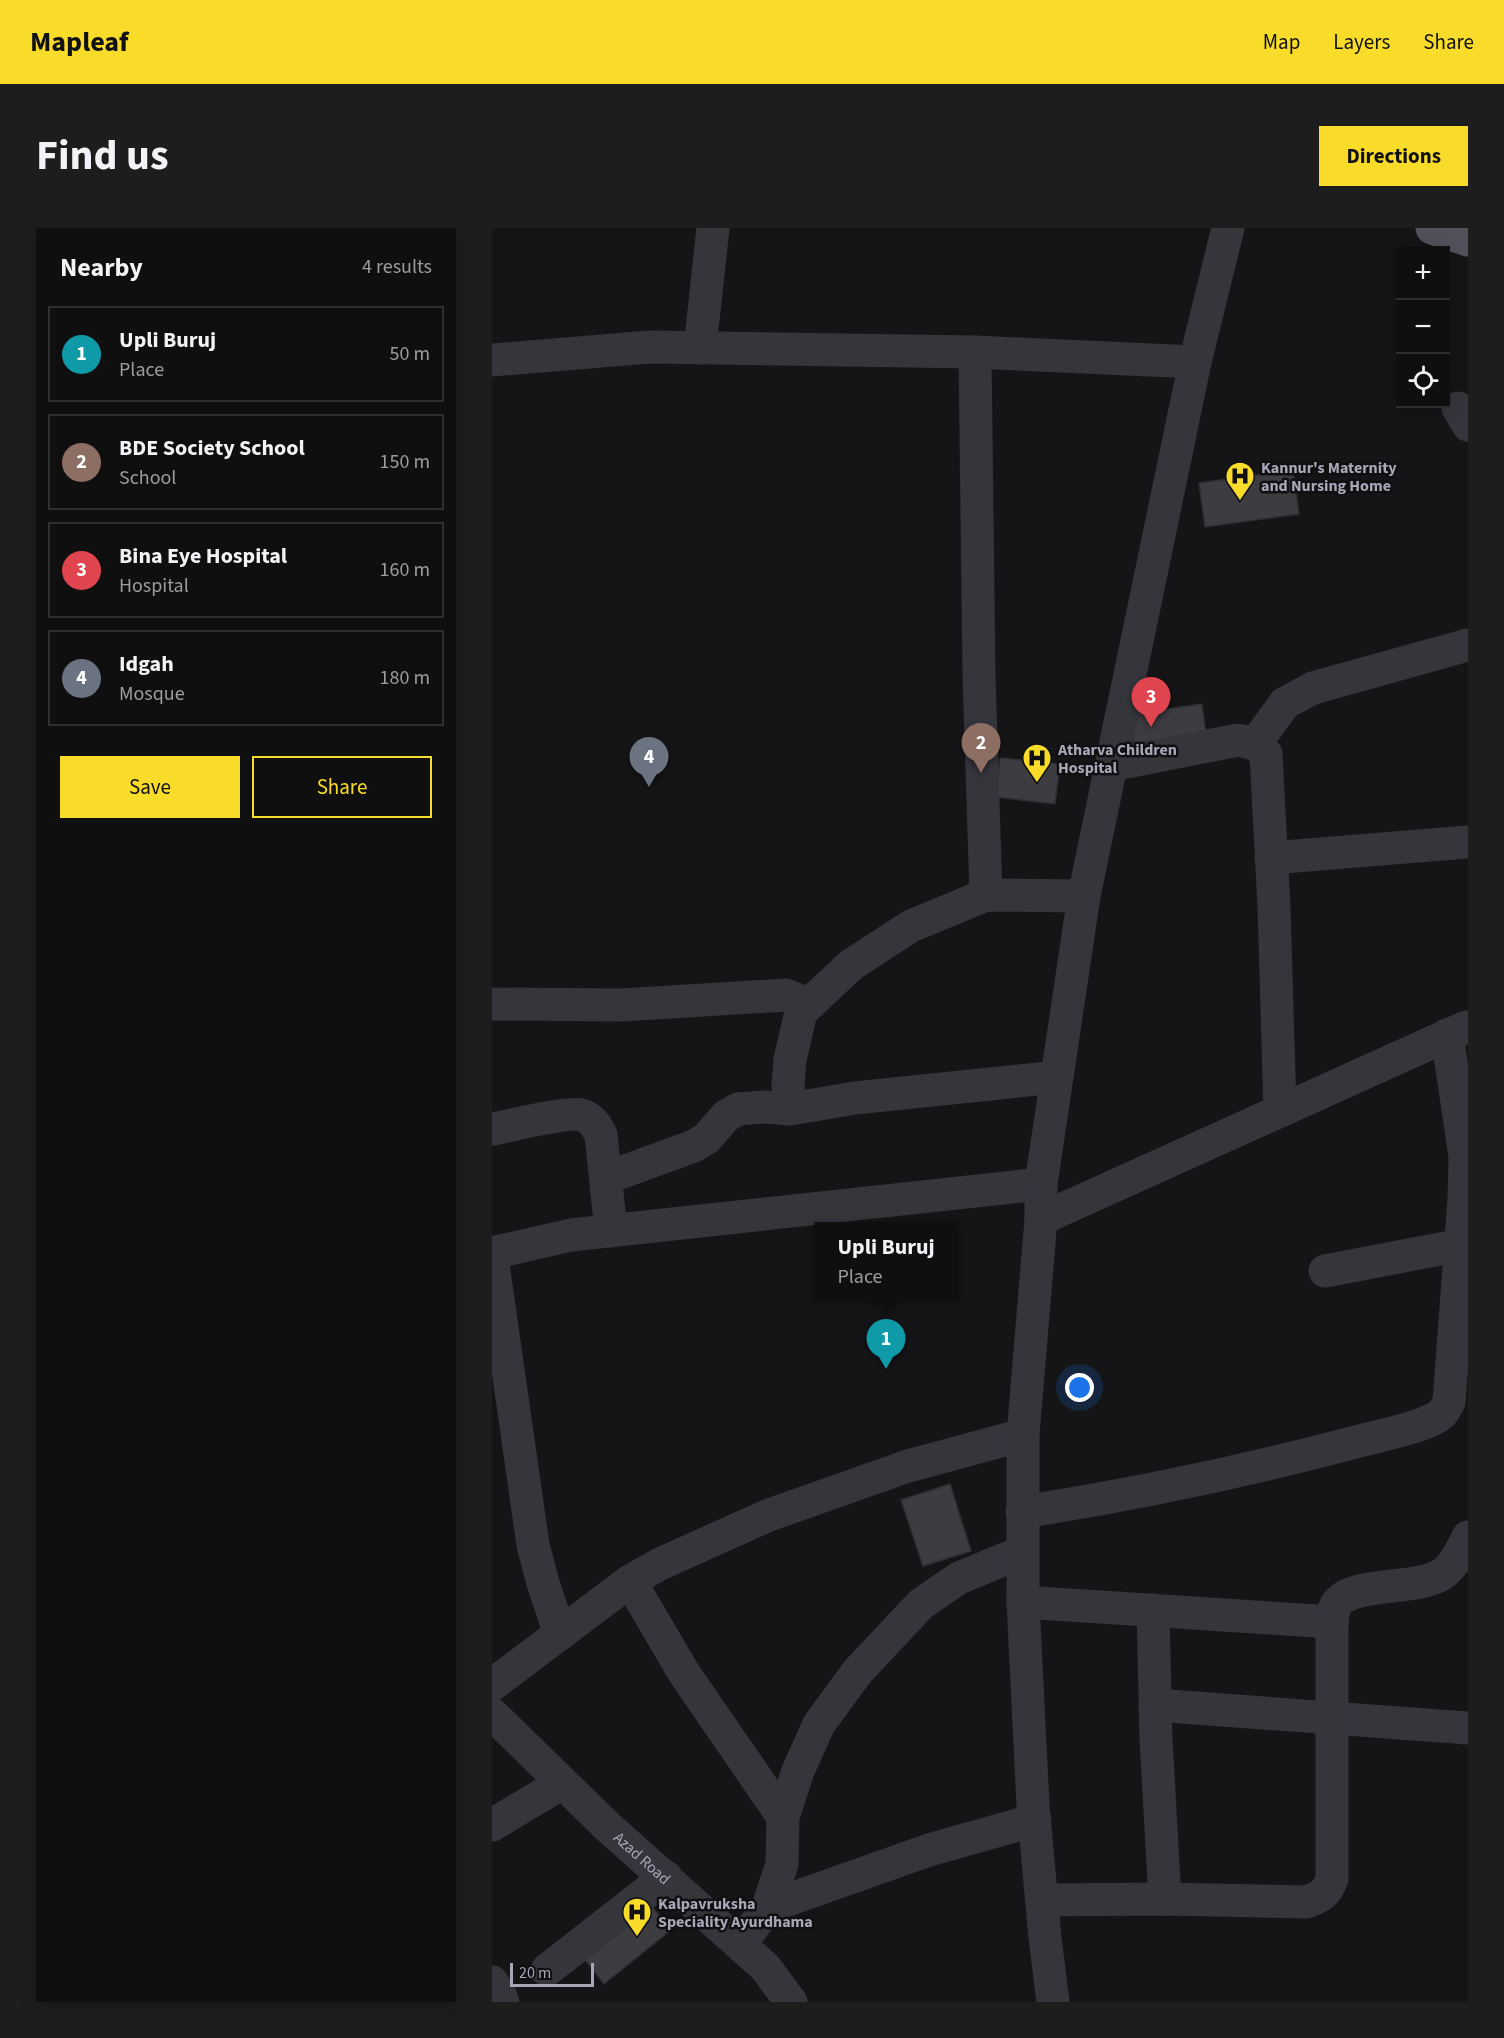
<!DOCTYPE html>
<meta charset="utf-8">
<style>
:root{--surface:#100f10;--page:#1e1d1e;--text:#f1f3f6;--muted:#9c9c9f;--line:#302f30;--accent:#f9db2a}
body{margin:0;font-family:"Source Sans 3",sans-serif;background:var(--page);color:var(--text)}
.controls{position:absolute;right:18px;top:18px;display:grid;overflow:hidden;border-radius:0px;box-shadow:0 3px 15px #0003}
.controls button{width:54px;height:54px;display:grid;place-items:center;padding:0;border:0;border-bottom:2px solid var(--line);background:var(--surface);color:var(--text);font:30px sans-serif}
.scale{position:absolute;left:18px;bottom:15px;width:84px;box-sizing:border-box;padding-left:6px;border:3px solid #a6a8b7;border-top:0;font-size:16px;line-height:21px;white-space:nowrap;color:#a6a8b7;-webkit-text-stroke:4px #100f11;paint-order:stroke}
.you{position:absolute;left:588px;top:1160px;width:21px;height:21px;margin:-15px;border:4px solid #fff;border-radius:50%;background:#1a73e8;box-shadow:0 0 0 9px #1a73e833}
.badge{display:grid;place-items:center;width:39px;height:39px;border-radius:50%;background:var(--accent);color:#fff;font-size:20px;font-weight:700}
.pin{position:absolute;translate:-50% -50px;filter:drop-shadow(0 2px 3px #0008)}
.pin::after{content:'';position:absolute;top:32px;width:21px;height:18px;background:inherit;clip-path:polygon(0 0,100% 0,50% 100%)}
.popup{position:absolute;left:322px;top:994px;width:144px;height:78px;box-sizing:border-box;display:grid;place-content:center;border-radius:0px;background:var(--surface);filter:drop-shadow(0 2px 4px #0005);font-size:20px;white-space:nowrap;color:var(--muted)}
.popup b{font-size:22px;color:var(--text)}
.popup::after{content:'';position:absolute;left:50%;top:100%;margin-left:-12px;border:12px solid transparent;border-top-color:var(--surface)}
.list{margin:0;padding:0;list-style:none}
h2{display:flex;justify-content:space-between;align-items:center;height:78px;margin:0;padding:0 24px;font-size:26px}
h2 small{font-size:20px;font-weight:400;color:var(--muted)}
.list li{display:grid;grid-template-columns:39px 1fr auto;gap:18px;align-items:center;box-sizing:border-box;height:96px;margin:0 12px 12px;padding:0 12px;border:2px solid var(--line);border-radius:0px}
.list b{display:block;font-size:22px;white-space:nowrap}
.list p{margin:0;font-size:20px;white-space:nowrap;color:var(--muted)}
.list em{font-size:20px;font-style:normal;color:var(--muted)}
.actions{display:flex;gap:12px;padding:18px 24px}
.actions a{flex:1;padding:14px 0;border:2px solid var(--accent);border-radius:0px;text-align:center;font-size:21px;color:var(--accent)}
.actions .main{background:var(--accent);color:#111}
.icon{flex:none;width:33px;height:33px;fill:none;stroke:currentColor;stroke-width:2;stroke-linecap:round;stroke-linejoin:round}
.map{position:relative;flex:none;width:976px;height:1774px;overflow:hidden;border-radius:0px}
header{display:flex;align-items:center;gap:36px;box-sizing:border-box;height:84px;padding:0 30px;background:var(--accent);color:#111}
header strong{font-size:28px}
nav{display:flex;gap:33px;margin-inline-start:auto;font-size:21px}
.intro{display:flex;align-items:center;justify-content:space-between;box-sizing:border-box;height:144px;padding:0 36px}
h1{margin:0;font-size:42px}
.button{padding:15px 27px;border-radius:0px;background:var(--accent);color:#111;font-size:21px;font-weight:700}
main{display:flex;gap:36px;padding:0 36px}
aside{flex:1;background:var(--surface);border-radius:0px;box-shadow:0 3px 15px #0003}
.map>svg:first-child{display:block}
</style>
<header>
<strong>Mapleaf</strong>
<nav><a>Map</a><a>Layers</a><a>Share</a></nav>
</header>
<div class="intro"><h1>Find us</h1><a class="button">Directions</a></div>
<main>
<aside>
<h2>Nearby<small>4 results</small></h2>
<ul class="list">
<li><span class="badge" style="background:#0f9aa8">1</span><div><b>Upli Buruj</b><p>Place</p></div><em>50 m</em></li>
<li><span class="badge" style="background:#8d6e63">2</span><div><b>BDE Society School</b><p>School</p></div><em>150 m</em></li>
<li><span class="badge" style="background:#e0444e">3</span><div><b>Bina Eye Hospital</b><p>Hospital</p></div><em>160 m</em></li>
<li><span class="badge" style="background:#6b7280">4</span><div><b>Idgah</b><p>Mosque</p></div><em>180 m</em></li>
</ul>
<div class="actions"><a class="main">Save</a><a>Share</a></div>
</aside>
<div class="map">
<svg width="976" height="1774" viewBox="0 0 976 1774">
<rect width="100%" height="100%" fill="#151416"/>
<path fill="#3c3c41" stroke="#2f2e33" stroke-width="1.5" d="M801,242L807,286L713,299L707,255Z
M710,476L714,506L642,516L638,486Z
M508,530L568,536L563,576L504,569Z
M458,1256L479,1323L431,1338L409,1272Z
M156,1674L179,1702L112,1756L90,1728Z"/>
<g fill="none" stroke-linecap="round" stroke-linejoin="round">
<g stroke="#35353c" stroke-width="33">
<path d="M208,120L221,0"/>
<path d="M483,124L487,448L494,667"/>
<path d="M0,132L158,119L483,124L703,134"/>
<path d="M966,180L976,197"/>
<path d="M763,516L793,475L821,460L976,417"/>
<path d="M619,537L746,512L763,516L774,526L782,679L788,883"/>
<path d="M779,630L976,614"/>
<path d="M0,776L130,777L294,767L317,776"/>
<path d="M298,881L296,857L298,832L309,784L359,737L419,698L494,667L592,668"/>
<path d="M0,901C17,898 77,883 90,887C100,890 105,899 109,907L119,1003"/>
<path d="M114,950L202,918L215,910L234,888L246,881L272,879L298,881L363,870L565,849"/>
<path d="M549,991L974,799"/>
<path d="M0,1025L79,1007L549,956"/>
<path d="M0,1029L41,1317L51,1355L68,1406"/>
<path d="M833,1043L969,1017"/>
<path d="M530,1284C640,1267 749,1244 856,1216C881,1209 926,1201 947,1188C952,1185 954,1179 957,1174L972,971L973,928L955,807"/>
<path d="M138,1353L192,1445L291,1589"/>
<path d="M531,1374L840,1394"/>
<path d="M661,1382L664,1511L673,1671"/>
<path d="M0,1457L138,1353L168,1336L277,1287L416,1238L531,1207"/>
<path d="M663,1477L976,1500"/>
<path id="s1" d="M0,1486L116,1599L273,1739L299,1774"/>
<path d="M0,1597L70,1555"/>
<path d="M550,1672L673,1671L814,1674C829,1669 835,1665 840,1651V1394C841,1387 841,1379 847,1373C866,1353 931,1363 953,1344C964,1335 970,1321 976,1309"/>
<path d="M276,1679L437,1622L543,1592"/>
<path d="M249,1715L276,1679L290,1636L291,1589L306,1543L327,1496L366,1443L429,1376L467,1350L530,1324"/>
<path d="M55,1742L174,1649"/>
<path d="M0,1754L8,1766L11,1774"/>
<path d="M561,1774L553,1710L541,1577L531,1374V1207L549,991V956L592,668L703,134L736,0"/>
</g>
<path stroke="#51515b" stroke-width="33" d="M940,0L976,12"/>
</g>
<defs>
<g id="hospital-pin" transform="scale(1.5)"><path d="M0 17L-7.5 6A9.5 9.5 0 1 1 7.5 6Z" fill="#f9db2a" stroke="#100f11"/><path d="M-5-5h3v3.5h4V-5h3V5h-3V1.5h-4V5h-3Z" fill="#111"/></g>
</defs>
<g fill-rule="evenodd">
<use href="#hospital-pin" x="748" y="248"/>
<use href="#hospital-pin" x="545" y="530"/>
<use href="#hospital-pin" x="145" y="1684"/>
</g>
<g text-anchor="middle" stroke-width="5" stroke-linejoin="round" paint-order="stroke">
<g font-size="16" font-weight="bold" fill="#a6a8b7" stroke="#100f11" text-anchor="start">
<text x="769" y="245">Kannur's Maternity<tspan x="769" dy="18">and Nursing Home</tspan></text>
<text x="566" y="527">Atharva Children<tspan x="566" dy="18">Hospital</tspan></text>
<text x="166" y="1681">Kalpavruksha<tspan x="166" dy="18">Speciality Ayurdhama</tspan></text>
</g>
<g font-size="16" fill="#a6a8b7" stroke="#100f11">
<text dy="6" stroke="none"><textPath href="#s1" startOffset="208">Azad Road</textPath></text>
</g>
</g>
</svg>
<div class="controls">
<button>+</button>
<button>−</button>
<button><svg class="icon" aria-label="locate" viewBox="0 0 24 24"><circle cx="12" cy="12" r="6"/><path d="M12 2v4M12 18v4M2 12h4M18 12h4"/></svg></button>
</div>
<div class="scale">20 m</div>
<div class="you"></div>
<div class="pin badge" style="left:394px;top:1141px;background:#0f9aa8">1</div>
<div class="popup"><b>Upli Buruj</b>Place</div>
<div class="pin badge" style="left:489px;top:545px;background:#8d6e63">2</div>
<div class="pin badge" style="left:659px;top:499px;background:#e0444e">3</div>
<div class="pin badge" style="left:157px;top:559px;background:#6b7280">4</div>
</div>
</main>
